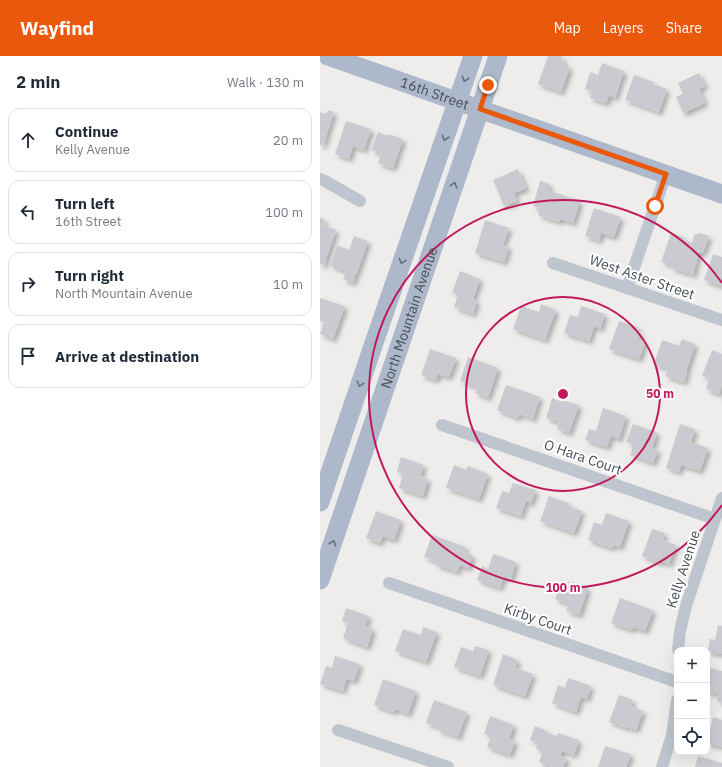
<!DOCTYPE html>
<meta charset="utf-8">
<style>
:root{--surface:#fff;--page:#f6f6f7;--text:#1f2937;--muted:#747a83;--line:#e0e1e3;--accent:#ea580c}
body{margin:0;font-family:"IBM Plex Sans",sans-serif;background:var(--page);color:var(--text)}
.controls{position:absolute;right:12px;bottom:12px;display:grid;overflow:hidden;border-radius:8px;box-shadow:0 4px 16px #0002}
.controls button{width:36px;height:36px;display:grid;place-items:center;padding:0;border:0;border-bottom:1px solid var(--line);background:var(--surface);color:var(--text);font:20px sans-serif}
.stop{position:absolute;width:12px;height:12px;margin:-9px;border:3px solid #ea580c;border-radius:50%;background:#fff}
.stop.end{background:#ea580c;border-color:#fff;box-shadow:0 1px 4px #0008}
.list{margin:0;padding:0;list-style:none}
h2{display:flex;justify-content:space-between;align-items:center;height:52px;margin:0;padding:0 16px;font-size:17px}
h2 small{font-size:13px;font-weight:400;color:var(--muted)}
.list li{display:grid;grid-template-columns:26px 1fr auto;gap:12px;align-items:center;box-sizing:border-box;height:64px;margin:0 8px 8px;padding:0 8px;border:1px solid var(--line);border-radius:12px}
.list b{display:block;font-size:15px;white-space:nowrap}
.list p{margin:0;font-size:13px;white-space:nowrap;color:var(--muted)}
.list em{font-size:13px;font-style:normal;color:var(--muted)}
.icon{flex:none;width:22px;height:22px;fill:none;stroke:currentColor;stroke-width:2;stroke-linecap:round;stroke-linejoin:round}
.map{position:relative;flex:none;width:402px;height:711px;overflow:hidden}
header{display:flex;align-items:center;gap:24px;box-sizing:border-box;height:56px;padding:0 20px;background:var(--accent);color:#fff}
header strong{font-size:19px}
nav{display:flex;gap:22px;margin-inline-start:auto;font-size:14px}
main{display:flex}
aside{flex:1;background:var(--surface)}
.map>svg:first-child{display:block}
</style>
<header>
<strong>Wayfind</strong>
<nav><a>Map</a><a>Layers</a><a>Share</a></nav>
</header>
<main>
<aside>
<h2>2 min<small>Walk · 130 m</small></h2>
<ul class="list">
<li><svg class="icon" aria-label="ahead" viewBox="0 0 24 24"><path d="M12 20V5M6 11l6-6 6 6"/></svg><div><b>Continue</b><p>Kelly Avenue</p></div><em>20 m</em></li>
<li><svg class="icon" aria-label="left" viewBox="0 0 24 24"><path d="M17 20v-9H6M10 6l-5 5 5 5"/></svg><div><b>Turn left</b><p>16th Street</p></div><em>100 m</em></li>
<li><svg class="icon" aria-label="right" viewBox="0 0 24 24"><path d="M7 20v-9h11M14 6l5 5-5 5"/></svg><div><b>Turn right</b><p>North Mountain Avenue</p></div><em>10 m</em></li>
<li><svg class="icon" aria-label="arrive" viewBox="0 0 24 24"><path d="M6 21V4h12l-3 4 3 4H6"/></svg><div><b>Arrive at destination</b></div></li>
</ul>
</aside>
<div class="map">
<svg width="402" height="711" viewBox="0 0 402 711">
<defs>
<filter id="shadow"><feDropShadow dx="3.5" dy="3.5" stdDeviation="2" flood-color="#0004"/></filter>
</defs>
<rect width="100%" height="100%" fill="#efedec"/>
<path fill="#cacbd1" filter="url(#shadow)" d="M228,0H242L241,4L245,5L243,9L250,11L241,36L218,28Z
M282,7L304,15L295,42L289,39L286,47L270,42L272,35L265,33L270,16L278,19Z
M379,17L385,30L379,33L385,47L363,57L356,41L363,38L358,27Z
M314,19L334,26L333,28L347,33L339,56L305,44Z
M8,54L14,56L3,90L0,89V56L6,58Z
M26,65L51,73L44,94L33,90L29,103L15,98Z
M58,76L67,80L68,78L83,83L73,112L58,107L61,97L51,94Z
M198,113L206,132L194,137L197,145L184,150L173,124Z
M220,125L230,128L228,134L260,145L253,167L240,163L239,166L218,159L220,152L213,150Z
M274,152L301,161L294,181L281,177L279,185L265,180Z
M0,162L5,163L3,169L16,174L4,209L0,208Z
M165,164L189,172L183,189L189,191L184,206L155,197Z
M351,177L365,182L364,184L372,187L374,179L380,177L389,180L383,197L379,196L373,219L351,212L352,209L341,206Z
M34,180L48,185L36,219H35L33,227L23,223L26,215L10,210L17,189L29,194Z
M393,198L402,201V230L384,224Z
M140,215L160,223L153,243L157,245L153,258L134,251L138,239L132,237Z
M0,242L25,250L13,283L0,278L4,266L0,265Z
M221,248L236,254L225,284L193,273L201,250L219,256Z
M261,250L285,258L280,273L274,270L269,285L244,277L250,259L258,261Z
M299,265L318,271L316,276L321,277L318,284L325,286L319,303L289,293Z
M362,283L375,288L366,316H367L364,326L345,320L348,313L334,308L342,284L359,290Z
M110,293L136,302L129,321L118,318L116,324L101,319Z
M392,294L402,298V328L399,338L386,333L389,323L382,320Z
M148,301L178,312L168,342L155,337L157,331L140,325Z
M186,329L220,341L213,363L199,358L198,362L177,354Z
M232,342L242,346V344L259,349L249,377L237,373L239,366L226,362Z
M283,352L306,360L299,383L291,380L287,391L265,384L269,373L276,375Z
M313,368L337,376L332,392L338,394L333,407L310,399L314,388L306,386Z
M360,368L375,373L371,386L388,392L380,415L361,409L359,416L346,412Z
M81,401L104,409L100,420L108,423L103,440L79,432L83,418L77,416Z
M134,409L146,414L148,410L168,418L159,443L126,432Z
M193,427L216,434L211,447L206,445L201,460L176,452L182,435L189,437Z
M229,440L249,447L248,450L262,455L254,477L220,465Z
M56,455L81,464L74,484L62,480L60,487L46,482Z
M286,457L309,465L300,491L293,489L292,492L268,484L274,466L282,469Z
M332,473L345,477L343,484L356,489L349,508L340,505V507L322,500Z
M112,479L146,491L144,496L153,499L148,512L140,509L137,516L116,509L117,506L104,501Z
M173,498L196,506L191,523L184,520L180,532L157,524L162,510L168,513Z
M242,524L251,528L252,526L268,532L259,559L246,555L249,548L235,543Z
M300,542L333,554L325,575L313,571L312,574L291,567Z
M26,552L49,560L45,570L53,573L47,591L23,582L28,567L22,565Z
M398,569L402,570V598L388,596L390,583L395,584Z
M103,571L117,576L106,606L75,595L83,573L101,579Z
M155,590L169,594L160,620L134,611L141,591L153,595Z
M183,598L198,604L195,612L213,618L205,640L173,629Z
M15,600L40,608L34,625L26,623L23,635L0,628L6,610L12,612Z
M390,612L402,615V646L397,645L398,638L387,636V630Z
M248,622L271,630L267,643L261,641L256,656L232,647L238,629L245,632Z
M63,623L96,635L88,658L75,653L74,656L54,649Z
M299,639L313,644L311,650L323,655L316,674L307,671V672L289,666Z
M114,644L147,656L138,681L118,674L119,671L106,667Z
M170,660L194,669L189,683L195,685L190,699L167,691L171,680L164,678Z
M393,661L402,664V691L387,687V674L390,675Z
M215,670L225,674L224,675L236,680L238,677L259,684L254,699L242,695L240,700L247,702L243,711H233L219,706L223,695L216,693L218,687L210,684Z
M285,690L311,698L306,711H278Z
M378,700L402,707V711H375Z"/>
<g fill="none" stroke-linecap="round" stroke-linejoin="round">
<path stroke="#bec5ce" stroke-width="12" d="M0,123L5,125L40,145
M233,207L402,264
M307,232L346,118
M122,369L395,463
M69,527L357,626
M358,594L360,575L366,550L402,442
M18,674L128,711
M342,711L352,679L357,644"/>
<g stroke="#adb9ca" stroke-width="19">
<path id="s1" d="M8,0L402,138"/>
<path d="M0,446L55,284L153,0"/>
<path id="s2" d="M0,524L178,0"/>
</g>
</g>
<defs><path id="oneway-chevron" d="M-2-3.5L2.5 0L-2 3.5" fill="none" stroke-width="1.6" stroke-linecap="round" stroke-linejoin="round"/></defs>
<g stroke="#656e7a">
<use href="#oneway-chevron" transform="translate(145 23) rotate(109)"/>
<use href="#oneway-chevron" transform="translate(125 82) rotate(109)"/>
<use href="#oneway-chevron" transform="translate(134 129) rotate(-71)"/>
<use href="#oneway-chevron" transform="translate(82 205) rotate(109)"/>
<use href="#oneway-chevron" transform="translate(40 328) rotate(109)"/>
<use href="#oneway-chevron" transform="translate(13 487) rotate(-71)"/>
</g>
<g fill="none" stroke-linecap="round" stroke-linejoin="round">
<path stroke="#ea580c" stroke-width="5" d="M168,29L160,53L346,118L335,150"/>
</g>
<g fill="none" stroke="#c2185b" stroke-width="2">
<circle cx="243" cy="338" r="97"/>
<path d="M402 449A194 194 0 1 1 402 227"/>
</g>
<g text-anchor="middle" stroke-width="4" stroke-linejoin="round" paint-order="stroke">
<g font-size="14" fill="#464e58" stroke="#fff">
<text dy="5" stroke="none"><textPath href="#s1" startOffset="113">16th Street</textPath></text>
<text transform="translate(322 221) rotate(19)" y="5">West Aster Street</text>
<text dy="5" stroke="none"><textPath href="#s2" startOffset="277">North Mountain Avenue</textPath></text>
<text transform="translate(263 401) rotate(19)" y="5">O Hara Court</text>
<text transform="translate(363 513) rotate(-72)" y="5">Kelly Avenue</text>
<text transform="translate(218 563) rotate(19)" y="5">Kirby Court</text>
</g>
</g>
<circle cx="243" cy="338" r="6" fill="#c2185b" stroke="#fff" stroke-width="2"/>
<g font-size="12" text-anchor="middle" font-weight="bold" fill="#c2185b" stroke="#fff" stroke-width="4" stroke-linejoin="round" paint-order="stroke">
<text x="340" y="342">50 m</text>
<text x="243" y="536">100 m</text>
</g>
</svg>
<div class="controls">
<button>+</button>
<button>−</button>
<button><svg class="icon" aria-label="locate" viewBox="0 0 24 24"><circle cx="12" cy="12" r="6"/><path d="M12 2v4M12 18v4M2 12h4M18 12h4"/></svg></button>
</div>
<div class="stop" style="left:335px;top:150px"></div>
<div class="stop end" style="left:168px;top:29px"></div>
</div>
</main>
